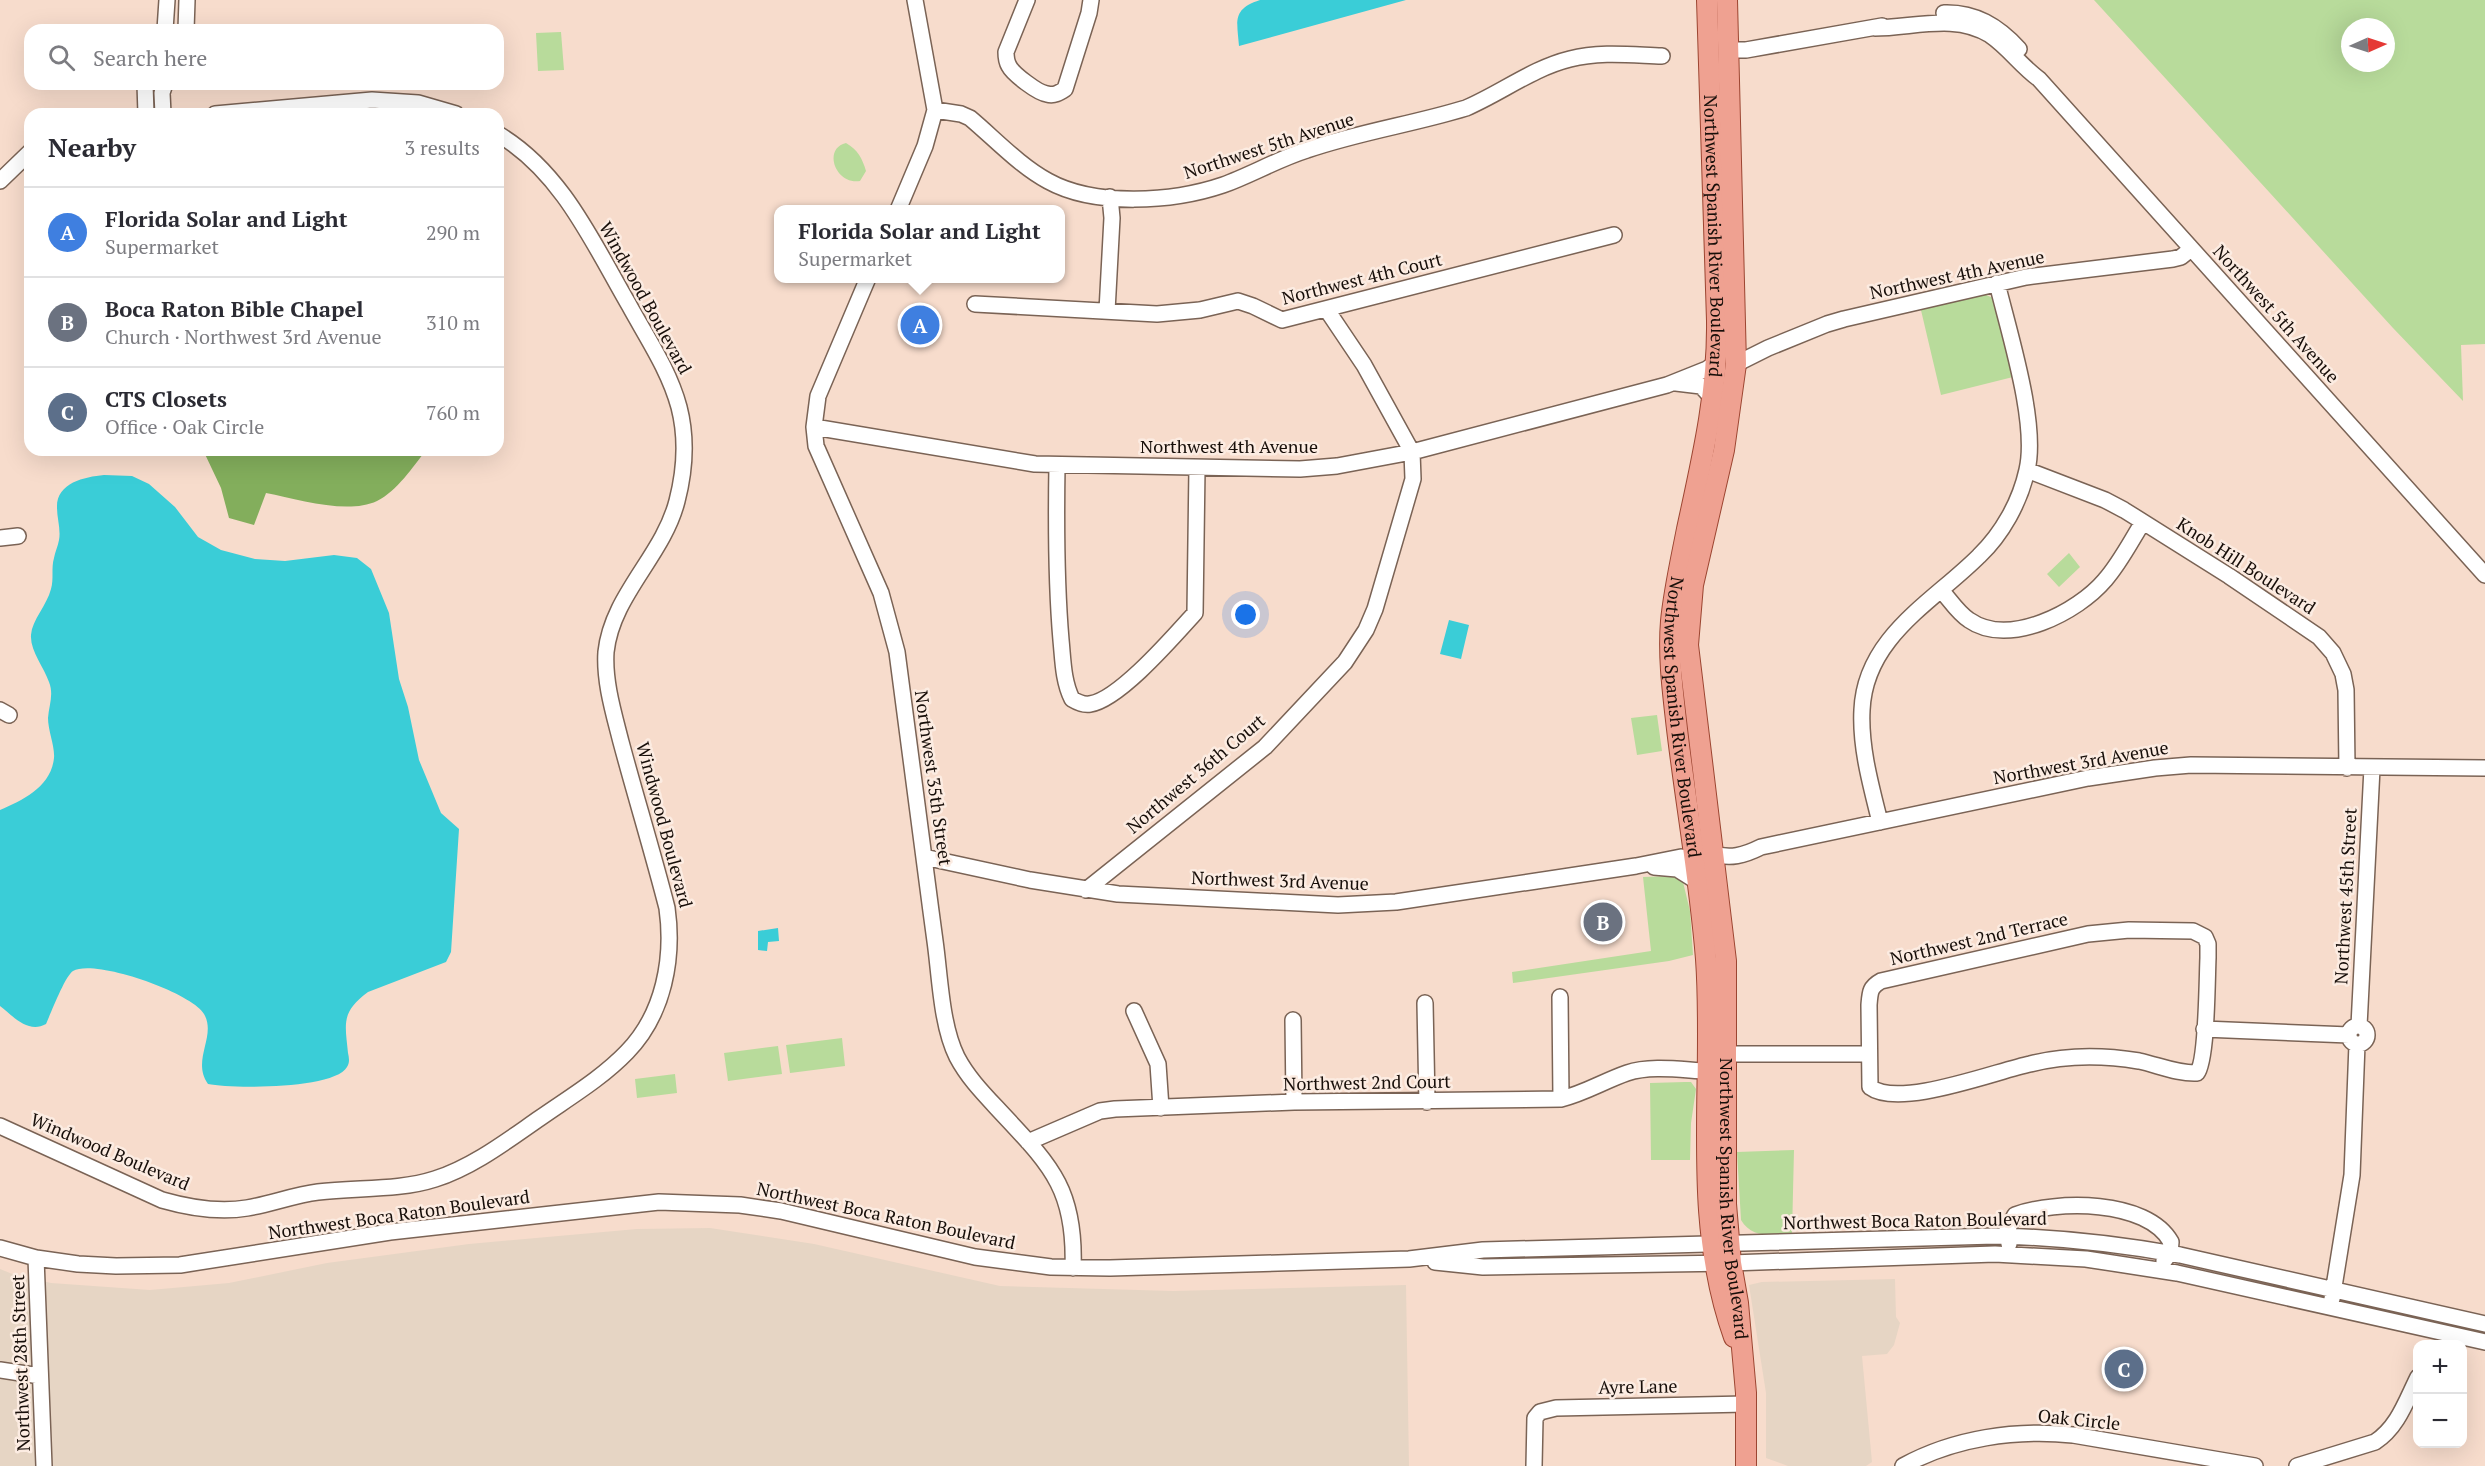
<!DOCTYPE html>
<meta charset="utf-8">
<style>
:root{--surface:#fff;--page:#f2f2f3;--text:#2b2b33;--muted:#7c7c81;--line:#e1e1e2;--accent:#111827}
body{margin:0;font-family:"PT Serif",serif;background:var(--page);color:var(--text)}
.controls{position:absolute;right:18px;bottom:18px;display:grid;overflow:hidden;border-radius:12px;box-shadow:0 6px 24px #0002}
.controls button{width:54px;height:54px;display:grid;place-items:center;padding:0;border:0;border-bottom:2px solid var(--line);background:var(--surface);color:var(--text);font:30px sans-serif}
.compass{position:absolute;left:2341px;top:18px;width:54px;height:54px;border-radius:50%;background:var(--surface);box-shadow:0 6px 24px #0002;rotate:87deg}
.you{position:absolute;left:1246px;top:615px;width:21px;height:21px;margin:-15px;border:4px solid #fff;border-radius:50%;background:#1a73e8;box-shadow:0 0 0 9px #1a73e833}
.badge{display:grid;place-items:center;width:39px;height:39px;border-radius:50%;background:var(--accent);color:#fff;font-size:20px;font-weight:700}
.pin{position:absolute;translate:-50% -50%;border:3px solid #fff;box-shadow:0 2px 6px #0006}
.popup{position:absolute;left:774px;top:205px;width:291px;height:78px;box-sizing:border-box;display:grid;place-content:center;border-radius:12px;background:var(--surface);filter:drop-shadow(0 2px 4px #0005);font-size:20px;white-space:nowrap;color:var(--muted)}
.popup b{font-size:22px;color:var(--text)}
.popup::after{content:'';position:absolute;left:50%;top:100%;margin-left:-12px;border:12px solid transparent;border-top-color:var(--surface)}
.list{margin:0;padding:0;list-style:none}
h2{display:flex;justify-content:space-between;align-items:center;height:78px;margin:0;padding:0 24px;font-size:26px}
h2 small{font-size:20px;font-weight:400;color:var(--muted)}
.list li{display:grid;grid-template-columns:39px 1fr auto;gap:18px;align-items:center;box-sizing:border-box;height:90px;padding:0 24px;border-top:2px solid var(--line)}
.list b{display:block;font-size:22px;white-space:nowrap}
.list p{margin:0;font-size:20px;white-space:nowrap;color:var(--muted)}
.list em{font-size:20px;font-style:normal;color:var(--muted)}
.icon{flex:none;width:33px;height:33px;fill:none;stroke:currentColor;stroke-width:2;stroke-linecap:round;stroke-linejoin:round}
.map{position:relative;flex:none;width:2485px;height:1466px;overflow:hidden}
.search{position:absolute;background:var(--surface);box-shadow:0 6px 24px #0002;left:24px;top:24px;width:480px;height:66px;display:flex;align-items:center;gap:15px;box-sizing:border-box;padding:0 21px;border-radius:18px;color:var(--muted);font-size:22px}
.panel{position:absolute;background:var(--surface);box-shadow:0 6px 24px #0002;left:24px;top:108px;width:480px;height:348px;border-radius:18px}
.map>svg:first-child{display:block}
</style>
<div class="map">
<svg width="2485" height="1466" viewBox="0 0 2485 1466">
<rect width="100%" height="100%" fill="#f7dccc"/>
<path fill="#e6d5c4" d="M710,1228L814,1244L1000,1286L1173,1291L1406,1285L1409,1466H0V1269L15,1275L51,1283L150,1290L229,1283L327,1263L469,1244L637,1229Z
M1895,1279L1896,1317L1900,1323L1894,1345L1887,1354L1862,1356L1872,1462L1866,1466H1788L1766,1458V1393L1749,1285L1762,1282Z"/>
<path fill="#b8db9b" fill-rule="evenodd" d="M2094,0H2485V344L2461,345L2463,401L2393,328ZM2350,27H2386V63H2350Z
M561,32L564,70L538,71L536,33Z
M846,143C858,150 862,158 866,171L860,181C836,185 822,149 846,143Z
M1984,294L1993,298L1996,303L2013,377L1941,395L1920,306Z
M2069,553L2080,567L2059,587L2047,574Z
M1657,715L1662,751L1637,755L1631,718Z
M1674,876L1681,878L1683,882L1690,911L1693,955L1669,961L1513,983L1512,972L1651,951L1643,877Z
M842,1038L845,1066L790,1073L786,1045Z
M778,1046L782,1074L728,1081L724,1053Z
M675,1074L677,1093L637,1098L635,1079Z
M1685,1082H1691L1696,1089L1691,1123L1690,1160H1651L1650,1083Z
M1794,1150L1792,1234C1773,1235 1752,1239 1741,1220L1737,1152Z"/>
<path fill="#83ae5c" d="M203,450H426C413,467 397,491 377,501C347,515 298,499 266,493L254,525L229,518L221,488Z"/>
<path fill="#3acdd7" d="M1260,0H1406L1239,46C1237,21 1232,9 1260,0Z
M104,475L132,476L149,484L175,507L198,537L221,550L255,559L285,561L334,555L357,558L371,569L389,613L399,679L408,707L419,760L441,813L459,829L451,952L446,962L368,992C341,1012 345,1023 348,1053C349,1058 350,1062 347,1067C335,1089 232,1089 208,1084C191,1060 217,1036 204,1014C193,993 94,958 73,971C65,976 51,1013 46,1024C28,1034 13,1016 0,1006V810C23,800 51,787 54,758C55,746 48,731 48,718C49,705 54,695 49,682C44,667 30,651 31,635C32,620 47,605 51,589C54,579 51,568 54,558C55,552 58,546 59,540C61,530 57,518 57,508C56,483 84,477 104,475Z
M1449,620L1469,625L1461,659L1440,654Z
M778,928L779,941L768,942L767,951L758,950V931Z"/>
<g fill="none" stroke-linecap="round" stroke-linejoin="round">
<g stroke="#7a6355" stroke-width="18">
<path id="minor" d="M1027,0L1006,52C1006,57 1006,61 1009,66C1013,74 1038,93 1047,94C1054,96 1059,93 1065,89L1089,13L1091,0
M1944,13C1975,12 1998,26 2019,49
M1875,28C1913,28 1955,13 1990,35C2008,47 2021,66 2039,79L2485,575
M165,30L167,0
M186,30L187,0
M1729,50H1746L1882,26
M145,84L146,114
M935,110L961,114L970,118C995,139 1020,166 1048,181C1095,207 1173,202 1223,185C1251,175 1278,159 1307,150C1359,132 1414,124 1466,108C1501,93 1533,68 1570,59C1600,51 1632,55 1662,56
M163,114L162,93L165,84
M215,114L372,100L418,103L456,114
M0,181L30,152
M898,210L925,146L935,110L915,0
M868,278L818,396L814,427L816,446L881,593L897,652C910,749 922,845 935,941C940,976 941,1025 957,1057C967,1076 981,1091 996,1107C1048,1163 1076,1186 1073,1268
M975,304L1157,314L1200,310L1238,301L1253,306L1282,320L1614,235
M1107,311L1112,218L1110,197
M1736,364L1768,348L1827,324L1844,319L2026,277L2173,259L2181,257L2191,249
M1676,383L1701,386L1713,399
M814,427L1035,464L1300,469L1337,466L1412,452L1667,385L1707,369L1717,362
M1057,465C1056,524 1056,582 1061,640C1063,660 1063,681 1072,699C1077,702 1084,705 1090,704C1119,700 1174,636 1195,613L1197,468
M2027,470L2105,500L2124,510L2229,576L2319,637L2333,653L2343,674L2346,690L2347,768
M0,538L18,536
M1941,590C1950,600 1958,613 1969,620C2009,648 2078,612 2105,580C2120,563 2131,541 2143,522
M0,710L9,715
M1880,822C1871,786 1860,747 1862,710C1865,637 1933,602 1979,556C2002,534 2020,502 2027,470C2038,423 2009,333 1997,283
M1713,853C1729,860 1745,855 1761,847L2088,778L2155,768L2191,765L2485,768
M924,857L1030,880L1118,894L1338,905L1396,902L1636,866L1681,857L1694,861
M1654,867L1677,869L1696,881
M1086,890L1265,747L1345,662L1366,630L1375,609L1413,479L1412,452L1364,365L1327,310
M2129,930L2193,931L2205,937L2208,944V958C2207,979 2207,1061 2197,1073C2178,1074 2158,1065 2139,1061C2103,1055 2065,1055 2030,1064C1996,1071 1899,1109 1870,1087L1869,1005C1870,992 1870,987 1881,981L2088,934Z
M1560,997L1561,1099
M1425,1003L1427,1102
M1134,1011L1158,1064L1161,1108
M1293,1020L1294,1102
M2359,1026L2372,768
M2349 1035a9 9 0 1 1 18 0a9 9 0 1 1-18 0Z
M2204,1029L2349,1035
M1726,1054H1869
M0,1126L162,1200C190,1208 218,1213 247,1208C271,1204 294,1195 318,1192C356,1187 398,1191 435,1179C473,1167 508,1140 540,1118C570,1097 602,1078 627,1052C664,1014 674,958 667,908C653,853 636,798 621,742C614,714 604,682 606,652C612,595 663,556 677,501C685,470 687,438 679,407C669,370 647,338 629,305C593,243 562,172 498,134
M1028,1142L1100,1111L1115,1109L1294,1102L1561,1099C1585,1093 1604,1081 1627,1073C1651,1065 1682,1070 1707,1071
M2009,1244L2007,1230L2015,1215C2056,1200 2147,1199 2171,1242L2170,1253L2164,1261
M0,1248L36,1258L78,1264L116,1266L180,1265L390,1232L659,1202L740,1205L781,1211L975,1257L1051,1267L1110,1268L1409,1259L1483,1250L1995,1236C2057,1237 2118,1244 2180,1255L2485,1324
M36,1258L44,1466
M1435,1262L1483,1267L1731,1263L1995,1254L2086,1259L2177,1273L2485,1342
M2332,1299L2352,1175L2357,1044
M0,1370L40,1376
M1534,1466L1535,1418L1540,1412L1556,1408L1746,1404
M1903,1466C1954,1438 2016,1429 2073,1435L2255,1466
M2297,1466L2375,1442C2398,1427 2406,1401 2418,1377"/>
</g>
<g stroke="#9c4531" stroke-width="22">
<g id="major">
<path id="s1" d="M1707,0L1717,321C1718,392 1702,460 1687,529C1681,560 1674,590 1671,621C1668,657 1673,693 1677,729C1686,805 1700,882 1706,959C1715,1086 1690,1214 1734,1337"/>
<path id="s2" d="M1727,0L1736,364L1724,450L1693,585L1688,645L1726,961V1204L1731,1263L1738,1303L1746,1393V1466"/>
</g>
</g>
<use href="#minor" stroke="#fff" stroke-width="15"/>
<use href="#major" stroke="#efa191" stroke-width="20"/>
</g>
<g text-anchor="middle" stroke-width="5" stroke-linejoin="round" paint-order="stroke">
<g font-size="18" fill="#170e09" stroke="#fcece2">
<text transform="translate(1269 146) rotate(-18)" y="6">Northwest 5th Avenue</text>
<text dy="6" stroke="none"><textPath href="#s1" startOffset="236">Northwest Spanish River Boulevard</textPath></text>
<text transform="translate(1957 275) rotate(-12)" y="6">Northwest 4th Avenue</text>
<text transform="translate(1362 279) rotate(-14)" y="6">Northwest 4th Court</text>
<text transform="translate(645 298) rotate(61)" y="6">Windwood Boulevard</text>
<text transform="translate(2276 314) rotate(48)" y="6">Northwest 5th Avenue</text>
<text x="1229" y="453">Northwest 4th Avenue</text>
<text transform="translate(2246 566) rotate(33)" y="6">Knob Hill Boulevard</text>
<text dy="6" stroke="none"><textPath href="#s1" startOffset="722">Northwest Spanish River Boulevard</textPath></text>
<text transform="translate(2081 763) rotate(-10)" y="6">Northwest 3rd Avenue</text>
<text transform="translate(1196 774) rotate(-40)" y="6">Northwest 36th Court</text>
<text transform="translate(933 778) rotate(82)" y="6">Northwest 35th Street</text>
<text transform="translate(664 825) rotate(75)" y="6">Windwood Boulevard</text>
<text transform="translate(1280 881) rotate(2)" y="6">Northwest 3rd Avenue</text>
<text transform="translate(2346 896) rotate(-87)" y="6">Northwest 45th Street</text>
<text transform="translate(1979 939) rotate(-13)" y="6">Northwest 2nd Terrace</text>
<text transform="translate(1367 1083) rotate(-1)" y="6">Northwest 2nd Court</text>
<text transform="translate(110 1152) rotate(23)" y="6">Windwood Boulevard</text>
<text dy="6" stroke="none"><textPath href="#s2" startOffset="1206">Northwest Spanish River Boulevard</textPath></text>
<text transform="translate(399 1215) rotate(-8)" y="6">Northwest Boca Raton Boulevard</text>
<text transform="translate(886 1216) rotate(12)" y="6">Northwest Boca Raton Boulevard</text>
<text transform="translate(1915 1221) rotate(-1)" y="6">Northwest Boca Raton Boulevard</text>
<text transform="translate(21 1363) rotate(-92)" y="6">Northwest 28th Street</text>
<text transform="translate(1638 1387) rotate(-1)" y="6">Ayre Lane</text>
<text transform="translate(2079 1420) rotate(6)" y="6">Oak Circle</text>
</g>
</g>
</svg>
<div class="controls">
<button>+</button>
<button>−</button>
</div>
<svg class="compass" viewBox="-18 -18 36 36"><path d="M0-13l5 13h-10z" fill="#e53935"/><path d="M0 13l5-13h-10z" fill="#7c7c81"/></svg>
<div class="you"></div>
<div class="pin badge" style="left:920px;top:325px;background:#3f7fe0">A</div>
<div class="popup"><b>Florida Solar and Light</b>Supermarket</div>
<div class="pin badge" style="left:1603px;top:922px;background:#6b7280">B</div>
<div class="pin badge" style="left:2124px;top:1369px;background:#5c6f8a">C</div>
<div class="search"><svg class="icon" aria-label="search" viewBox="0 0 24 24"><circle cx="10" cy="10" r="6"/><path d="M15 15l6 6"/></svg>Search here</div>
<section class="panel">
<h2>Nearby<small>3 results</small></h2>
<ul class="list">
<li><span class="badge" style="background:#3f7fe0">A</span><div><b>Florida Solar and Light</b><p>Supermarket</p></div><em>290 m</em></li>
<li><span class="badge" style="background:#6b7280">B</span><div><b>Boca Raton Bible Chapel</b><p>Church · Northwest 3rd Avenue</p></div><em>310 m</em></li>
<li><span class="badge" style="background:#5c6f8a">C</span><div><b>CTS Closets</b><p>Office · Oak Circle</p></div><em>760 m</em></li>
</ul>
</section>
</div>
